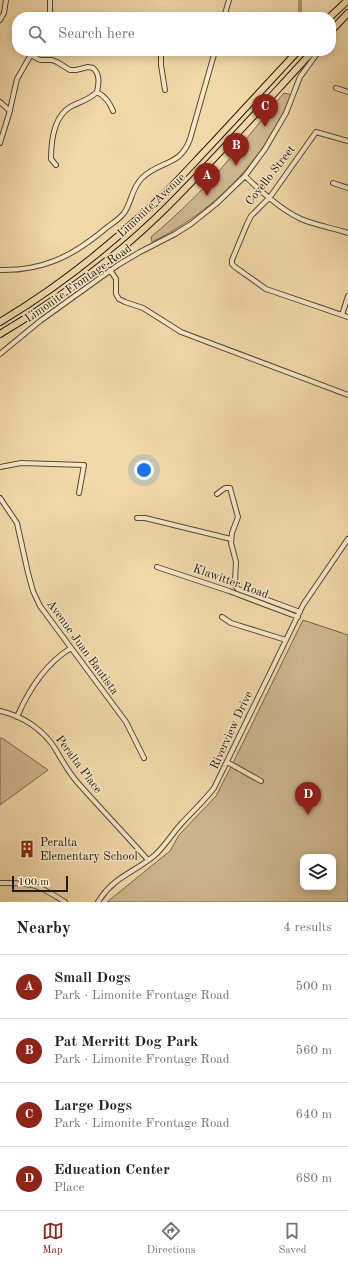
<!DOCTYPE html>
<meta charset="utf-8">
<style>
:root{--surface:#fff;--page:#f6f6f6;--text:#222;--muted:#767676;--line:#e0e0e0;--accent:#8f2418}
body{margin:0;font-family:"Old Standard TT",serif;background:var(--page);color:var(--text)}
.controls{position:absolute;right:12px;bottom:12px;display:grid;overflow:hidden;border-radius:8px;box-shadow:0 2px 10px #0003}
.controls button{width:36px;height:36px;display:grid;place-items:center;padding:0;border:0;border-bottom:1px solid var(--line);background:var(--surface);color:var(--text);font:20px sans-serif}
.scale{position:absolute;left:12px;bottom:10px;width:56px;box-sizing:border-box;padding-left:4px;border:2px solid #221810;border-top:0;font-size:11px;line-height:14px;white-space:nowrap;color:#221810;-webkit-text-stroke:3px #f6e6c6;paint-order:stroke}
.you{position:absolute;left:144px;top:470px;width:14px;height:14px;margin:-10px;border:3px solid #fff;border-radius:50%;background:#1a73e8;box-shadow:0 0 0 6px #1a73e833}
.badge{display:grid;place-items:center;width:26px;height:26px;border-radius:50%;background:var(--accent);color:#fff;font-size:13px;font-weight:700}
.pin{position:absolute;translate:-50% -33px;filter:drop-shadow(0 1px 2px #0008)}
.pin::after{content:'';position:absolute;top:21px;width:14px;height:12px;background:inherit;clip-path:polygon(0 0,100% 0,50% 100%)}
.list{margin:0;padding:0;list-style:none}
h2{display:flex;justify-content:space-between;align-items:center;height:52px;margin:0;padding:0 16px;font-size:17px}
h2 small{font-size:13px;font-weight:400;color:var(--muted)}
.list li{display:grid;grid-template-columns:26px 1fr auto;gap:12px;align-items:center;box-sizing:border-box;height:64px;padding:0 16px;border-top:1px solid var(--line)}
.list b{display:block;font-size:15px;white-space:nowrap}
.list p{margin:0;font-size:13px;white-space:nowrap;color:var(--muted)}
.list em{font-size:13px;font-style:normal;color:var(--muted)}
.icon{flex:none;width:22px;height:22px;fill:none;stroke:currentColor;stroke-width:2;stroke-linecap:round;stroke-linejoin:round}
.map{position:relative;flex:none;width:348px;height:902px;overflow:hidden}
.search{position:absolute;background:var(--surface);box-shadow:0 2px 10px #0003;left:12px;right:12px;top:12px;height:44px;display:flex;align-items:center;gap:10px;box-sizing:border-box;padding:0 14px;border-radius:16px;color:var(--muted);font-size:15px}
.sheet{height:308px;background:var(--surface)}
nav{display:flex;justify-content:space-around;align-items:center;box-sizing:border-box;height:56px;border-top:1px solid var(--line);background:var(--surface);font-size:11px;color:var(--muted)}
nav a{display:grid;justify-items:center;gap:2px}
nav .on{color:var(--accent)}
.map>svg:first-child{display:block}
</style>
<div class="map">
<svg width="348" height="902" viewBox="0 0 348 902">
<rect width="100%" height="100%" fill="#f1d8a8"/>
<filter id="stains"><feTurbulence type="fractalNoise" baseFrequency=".005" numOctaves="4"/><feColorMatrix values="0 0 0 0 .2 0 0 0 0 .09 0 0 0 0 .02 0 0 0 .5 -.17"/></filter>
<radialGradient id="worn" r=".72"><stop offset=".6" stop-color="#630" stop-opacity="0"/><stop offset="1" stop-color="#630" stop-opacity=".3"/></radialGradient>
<path fill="#ceb78e" stroke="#78684f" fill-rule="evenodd" d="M284,93L292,95C287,111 278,125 269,138C240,184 200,218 152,242L151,237C177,215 202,191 225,164C245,141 264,117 284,93Z
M303,620L348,635V902H107L170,851L179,835L216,796L234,761ZM303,857H333V887H303Z
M0,738H2L48,770L0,805Z"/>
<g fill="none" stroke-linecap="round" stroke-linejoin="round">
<path stroke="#ab9774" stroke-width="4" d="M300,0V17"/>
<g stroke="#564836" stroke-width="6">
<path id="minor" d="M50,17V0
M224,17L229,0
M0,20L4,13L6,0
M161,51V65L165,90
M31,55L40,60H52L57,62L70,70H76L88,67L93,68C100,74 99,83 97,92C89,100 79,102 70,107C54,117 51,142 51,159L56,165
M336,88L348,92
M97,92C106,97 109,102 113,111
M0,102L10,111
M348,141L316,132L270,197L251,216L247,224L232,260V264L235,267L266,289L348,317
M0,143L9,114L17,79L33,51
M245,176C259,190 283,211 301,219C315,225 333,228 348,233
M333,183L348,188
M0,270C43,271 73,256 105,229C111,224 120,219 124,213C132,202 131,189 142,178C160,160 180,167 190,139L215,51
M110,270L116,279V294L119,299L125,302L143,308L181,332L348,395
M342,315L348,296
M0,354L40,321L118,265L140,252L175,234L191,224L216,204L245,176L265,149L286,113L300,77L319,51
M0,467L21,463L84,465L79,493
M217,494L225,488H230L238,517L232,533L231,543L236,562L235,581V586L238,589L300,612
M0,498L17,523L28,573L33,591L40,606L126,722L144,758
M137,518H145L231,539
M157,567L229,591L298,617
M222,617L231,623L286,640
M0,711C23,716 44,730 56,750C63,762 69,773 78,783C101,809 125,834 148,860
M17,717C29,689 45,664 71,648
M227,762L261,781
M0,883C33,882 38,885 65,902
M98,902C114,876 134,873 155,855C165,846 172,834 181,824C192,812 204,801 214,788L303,605L348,539"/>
</g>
<g stroke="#221810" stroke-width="8">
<path id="primary" d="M330,17L348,0
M331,31L348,13
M0,322C52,291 101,253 145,212C168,192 188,169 209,147C239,115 268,83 298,51
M0,334C61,298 118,256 168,206C218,156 265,103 313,51"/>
</g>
<use href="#minor" stroke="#f6e6c6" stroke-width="4"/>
<use href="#primary" stroke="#f1d8a8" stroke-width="6"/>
</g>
<defs>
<g id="building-bare" transform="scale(1.38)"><path d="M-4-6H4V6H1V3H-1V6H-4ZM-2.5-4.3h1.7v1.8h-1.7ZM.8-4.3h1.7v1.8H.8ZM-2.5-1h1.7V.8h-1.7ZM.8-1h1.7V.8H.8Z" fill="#8f2418" stroke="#f6e6c6" stroke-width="2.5" paint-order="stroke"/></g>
</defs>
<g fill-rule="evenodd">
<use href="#building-bare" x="27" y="849"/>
</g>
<g text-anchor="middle" stroke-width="3" stroke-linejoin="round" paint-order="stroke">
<g font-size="12" fill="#221810" stroke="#f6e6c6">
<text transform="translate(270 175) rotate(-52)" y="4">Covello Street</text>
<text transform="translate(151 205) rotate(-43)" y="4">Limonite Avenue</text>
<text transform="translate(78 283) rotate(-35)" y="4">Limonite Frontage Road</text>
<text transform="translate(231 581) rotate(20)" y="4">Klawitter Road</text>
<text transform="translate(83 647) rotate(54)" y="4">Avenue Juan Bautista</text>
<text transform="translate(231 730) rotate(-65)" y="4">Riverview Drive</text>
<text transform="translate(79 764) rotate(53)" y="4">Peralta Place</text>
</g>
<g font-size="12" fill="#221810" stroke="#f6e6c6" text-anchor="start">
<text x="40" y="846">Peralta<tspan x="40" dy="14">Elementary School</tspan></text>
</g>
</g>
<rect width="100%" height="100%" filter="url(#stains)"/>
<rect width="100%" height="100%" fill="url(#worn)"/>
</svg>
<div class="controls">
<button><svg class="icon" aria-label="layers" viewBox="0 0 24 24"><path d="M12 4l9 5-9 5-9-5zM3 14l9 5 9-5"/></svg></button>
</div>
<div class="scale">100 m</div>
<div class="you"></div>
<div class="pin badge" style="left:207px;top:196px">A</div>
<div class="pin badge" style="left:236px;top:166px">B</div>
<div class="pin badge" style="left:265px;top:127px">C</div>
<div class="pin badge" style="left:308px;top:815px">D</div>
<div class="search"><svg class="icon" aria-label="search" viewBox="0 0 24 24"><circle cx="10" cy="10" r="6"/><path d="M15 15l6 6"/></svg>Search here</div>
</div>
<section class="sheet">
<h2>Nearby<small>4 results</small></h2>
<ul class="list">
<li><span class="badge">A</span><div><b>Small Dogs</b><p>Park · Limonite Frontage Road</p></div><em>500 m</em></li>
<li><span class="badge">B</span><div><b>Pat Merritt Dog Park</b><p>Park · Limonite Frontage Road</p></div><em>560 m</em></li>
<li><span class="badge">C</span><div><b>Large Dogs</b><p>Park · Limonite Frontage Road</p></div><em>640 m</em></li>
<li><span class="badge">D</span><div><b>Education Center</b><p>Place</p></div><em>680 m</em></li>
</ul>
</section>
<nav>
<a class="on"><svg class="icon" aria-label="map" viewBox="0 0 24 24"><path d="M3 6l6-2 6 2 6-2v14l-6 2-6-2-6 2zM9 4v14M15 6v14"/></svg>Map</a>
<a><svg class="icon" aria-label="directions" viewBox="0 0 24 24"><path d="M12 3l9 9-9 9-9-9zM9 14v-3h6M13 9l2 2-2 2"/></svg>Directions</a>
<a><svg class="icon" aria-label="saved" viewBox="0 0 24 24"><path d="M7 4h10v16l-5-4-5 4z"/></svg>Saved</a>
</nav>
